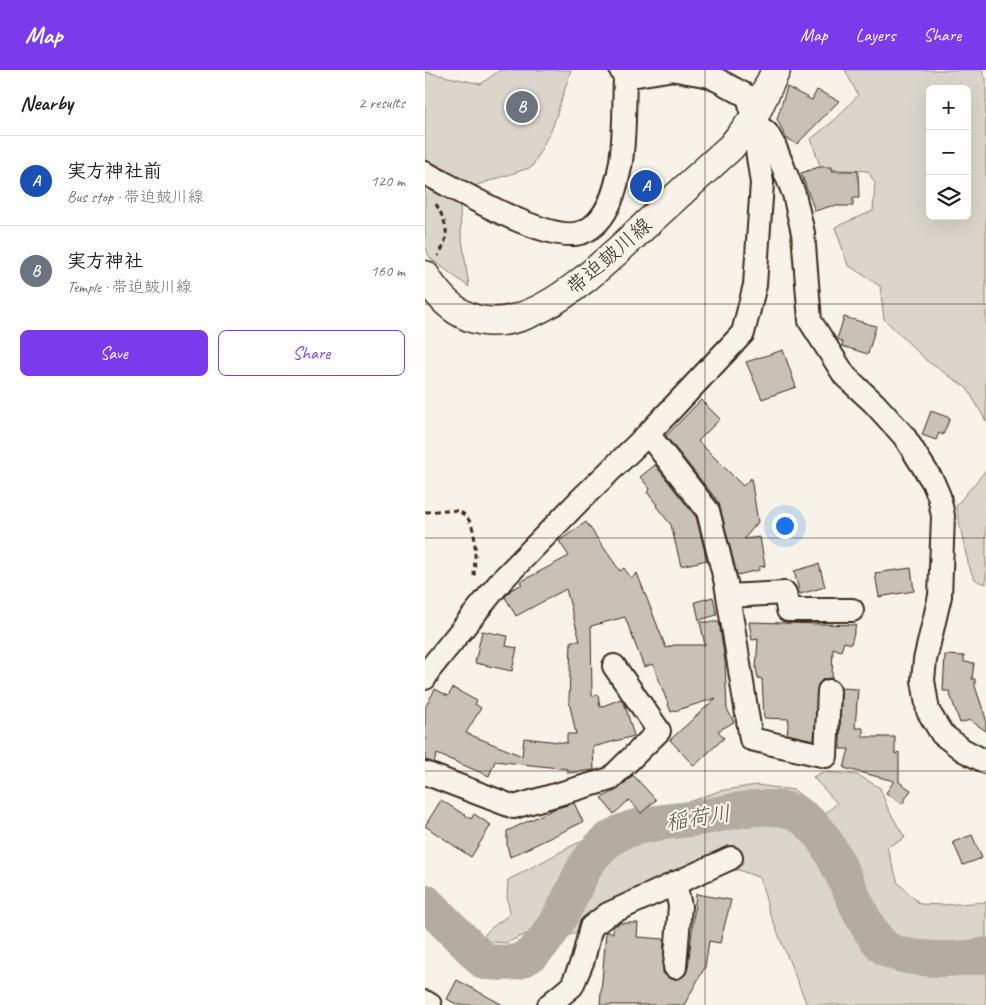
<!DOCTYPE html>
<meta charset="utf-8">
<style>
:root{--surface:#fff;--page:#f6f6f6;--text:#202124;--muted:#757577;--line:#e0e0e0;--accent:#7c3aed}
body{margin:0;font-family:Caveat,"Klee One",sans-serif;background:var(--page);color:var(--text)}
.controls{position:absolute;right:15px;top:15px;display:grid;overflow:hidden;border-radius:8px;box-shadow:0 5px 20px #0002}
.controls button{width:45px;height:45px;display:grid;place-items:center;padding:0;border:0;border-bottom:1px solid var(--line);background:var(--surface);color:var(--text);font:25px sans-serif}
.you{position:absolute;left:359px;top:455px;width:18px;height:18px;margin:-12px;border:4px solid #fff;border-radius:50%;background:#1a73e8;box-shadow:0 0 0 8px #1a73e833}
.badge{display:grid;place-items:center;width:32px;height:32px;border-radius:50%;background:var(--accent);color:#fff;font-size:16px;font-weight:700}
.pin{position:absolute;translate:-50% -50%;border:2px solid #fff;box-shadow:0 1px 5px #0006}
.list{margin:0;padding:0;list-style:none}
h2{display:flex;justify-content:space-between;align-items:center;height:65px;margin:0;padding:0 20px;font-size:21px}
h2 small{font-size:16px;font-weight:400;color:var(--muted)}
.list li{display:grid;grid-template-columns:32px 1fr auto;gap:15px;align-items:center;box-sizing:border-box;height:90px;padding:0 20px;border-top:1px solid var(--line)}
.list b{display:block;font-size:19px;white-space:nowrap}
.list p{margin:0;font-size:16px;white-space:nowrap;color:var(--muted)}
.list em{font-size:16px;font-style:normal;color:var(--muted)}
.actions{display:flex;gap:10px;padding:15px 20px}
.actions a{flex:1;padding:11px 0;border:1px solid var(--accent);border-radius:8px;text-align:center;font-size:18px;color:var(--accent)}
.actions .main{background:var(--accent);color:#fff}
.icon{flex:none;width:28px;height:28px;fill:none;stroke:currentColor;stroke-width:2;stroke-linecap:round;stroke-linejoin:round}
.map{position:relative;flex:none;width:561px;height:935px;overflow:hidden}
header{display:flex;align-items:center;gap:30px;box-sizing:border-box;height:70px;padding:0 25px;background:var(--accent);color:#fff}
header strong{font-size:24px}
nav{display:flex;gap:28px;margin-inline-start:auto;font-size:18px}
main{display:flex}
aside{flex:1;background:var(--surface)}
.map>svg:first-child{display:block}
</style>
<header>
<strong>Map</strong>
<nav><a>Map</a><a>Layers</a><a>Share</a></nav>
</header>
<main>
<aside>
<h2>Nearby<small>2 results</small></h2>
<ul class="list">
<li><span class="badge" style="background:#1a4fb4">A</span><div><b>実方神社前</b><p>Bus stop · 帯迫皷川線</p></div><em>120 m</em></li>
<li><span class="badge" style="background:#6b7280">B</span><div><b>実方神社</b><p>Temple · 帯迫皷川線</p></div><em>160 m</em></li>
</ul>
<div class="actions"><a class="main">Save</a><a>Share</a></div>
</aside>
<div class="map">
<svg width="561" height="935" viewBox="0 0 561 935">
<rect width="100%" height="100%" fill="#f7f3e8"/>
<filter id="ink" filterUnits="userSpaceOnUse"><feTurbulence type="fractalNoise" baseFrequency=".02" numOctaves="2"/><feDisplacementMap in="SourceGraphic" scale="10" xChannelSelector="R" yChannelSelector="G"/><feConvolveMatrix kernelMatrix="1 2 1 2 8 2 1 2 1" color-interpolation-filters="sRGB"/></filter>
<g filter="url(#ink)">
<path fill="#dbd6cb" stroke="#8b8074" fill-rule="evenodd" d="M75,0H146L128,56L107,97L34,121L36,162L44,217L5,188L0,176V2L56,14Z
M420,0H558V6L561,8V351L542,318L502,291L459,249L455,216L423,195L410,157L448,141L450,113L443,101L396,99L386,69L411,49L433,25ZM505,19H542V146H505Z
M561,400V514C558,513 553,512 550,509C543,504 534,448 531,436Z
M398,702L433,705L455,718L463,739L480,768L462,777L473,813L495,834L519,835L561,832V935H382L344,841L335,808L314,800L260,802L184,838L146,865L106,862L81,873L56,871C62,857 75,854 85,843L82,827L83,810L203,746L240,741L294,721L331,715L369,720L400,744L412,733L388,707Z"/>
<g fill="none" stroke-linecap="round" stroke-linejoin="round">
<path stroke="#b4aca0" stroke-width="36" d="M0,832L60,892C70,892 81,894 90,892C118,886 139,840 150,817C154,809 158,798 164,790C170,782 182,770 191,765C215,752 246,752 272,748C300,744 330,734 358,739C412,749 423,843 458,876C476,893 538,890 561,885"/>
</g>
<path fill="#c8c1b6" stroke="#3b2a1e" d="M362,17L387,30L392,20L414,31L372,74L361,68L352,49Z
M394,97H407V101H433L434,128H428V136H406L390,141L376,103Z
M419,247L451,256L443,284L417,276L418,272L412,269Z
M358,280L371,317L337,329L321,292Z
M276,330L295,349L273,371L318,416L326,408L333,452L319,469L335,467L340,496L334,497V500L312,505L294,433L241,366Z
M506,341L525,348L518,365L514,363L511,370L497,365Z
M230,395L271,447L282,490L256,496L246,455L231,436L232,435L222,422L225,419L215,407Z
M161,452L195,501L199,498L206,508L212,503L241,578L249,575H280L275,552H294L300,591L302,639L309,652L293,661L299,668L269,696L245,670L291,628L246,642L228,594L219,597L200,547L166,556L167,626L173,625L175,637L196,629L200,635L209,666L168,677L169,700L143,703V699L70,691L64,706L12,684L9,693L0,690V638L10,619L23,626L28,618L52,631L50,634L56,638L41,663L97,686L99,668L142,673V664H151L144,631L146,571H155L141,519L91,546L80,527L86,520L97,514L95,512L144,486L134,471Z
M394,494L400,517L375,524L369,501Z
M486,498L489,521L454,527L450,503Z
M288,527L292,545L274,550L270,532Z
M324,552L431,555L426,574L419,572L416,581L408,578L407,608L398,609L393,614L389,670L362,664L364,649L339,648L337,609L333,608L331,598L333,569L327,570Z
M57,561L83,566L81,576L92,578L87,601L50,593Z
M520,585L539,586V592L549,593L547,609H550V616L561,649V661L545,650L535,653L524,621H518Z
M416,618L433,619L430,658H438V667H470V684L474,682V712L486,720L477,734L461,723L469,711L419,698L424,679H415Z
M208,705L231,730L216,743L204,730L189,744L176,728L194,719Z
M16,730L46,749L49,744L66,755L46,787L0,756Z
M149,733L158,752L85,787L82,775V761L129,739Z
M547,765L557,788L538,795L528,772Z
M271,824L306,830L295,873L284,871L280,897L259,935H175L181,862L188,863V857L195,853H213L212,867L239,869L238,903L249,910L260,905L263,898Z
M32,910L78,935H33L22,929Z"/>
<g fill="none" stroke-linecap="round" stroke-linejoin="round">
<g stroke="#3b2a1e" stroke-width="26">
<path id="street" d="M200,7L243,0
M327,51L342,63L350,77L369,124L378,163L385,251L420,306L449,333L479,366L508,412L514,426L518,446L515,526L500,590L498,610L503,641L517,664L538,680L561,692
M0,103C32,119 125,176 158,162C184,151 192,116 196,91C200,63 199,34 200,7L196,0
M223,364L283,441L301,513L326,669L401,686L404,621
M303,526L360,523L363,540H427
M0,608L4,600L77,510L156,429L223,364L318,263L330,215L337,113L324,27L285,6L251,0
M0,703L89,737L185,709L234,661L189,596
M250,897L255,836L250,813
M0,932L5,935
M124,935L147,916L158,890L166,857L183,844L306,788"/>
</g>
<g stroke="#3b2a1e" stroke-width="31">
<path id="secondary" d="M0,205C62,309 156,214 214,161C244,133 275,105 306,77L327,51L351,0"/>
</g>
<path stroke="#3b2a1e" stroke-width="3" stroke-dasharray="5 4" stroke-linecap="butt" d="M11,134C22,154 26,165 13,186
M0,442C8,442 16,440 24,440C58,440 49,488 49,509"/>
<use href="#street" stroke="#f7f3e8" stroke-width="22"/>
<use href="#secondary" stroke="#f7f3e8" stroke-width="28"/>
</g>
</g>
<path fill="none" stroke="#3b2a1e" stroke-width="1" stroke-opacity="0.55" d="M280,0V935M0,234H561M0,468H561M0,701H561"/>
<g text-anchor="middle" stroke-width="4.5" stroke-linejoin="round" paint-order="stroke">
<g font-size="21" fill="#3b2a1e" stroke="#f7f3e8">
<text transform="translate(184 186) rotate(-41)" y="7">帯迫皷川線</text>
</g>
<g font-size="22" font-style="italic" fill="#5f5145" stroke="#f7f3e8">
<text transform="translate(273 747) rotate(-9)" y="8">稲荷川</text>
</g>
</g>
</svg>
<div class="controls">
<button>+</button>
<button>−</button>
<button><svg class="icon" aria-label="layers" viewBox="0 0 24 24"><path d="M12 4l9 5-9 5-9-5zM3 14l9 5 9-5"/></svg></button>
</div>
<div class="you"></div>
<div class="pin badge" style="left:221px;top:116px;background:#1a4fb4">A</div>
<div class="pin badge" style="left:97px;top:37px;background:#6b7280">B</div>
</div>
</main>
